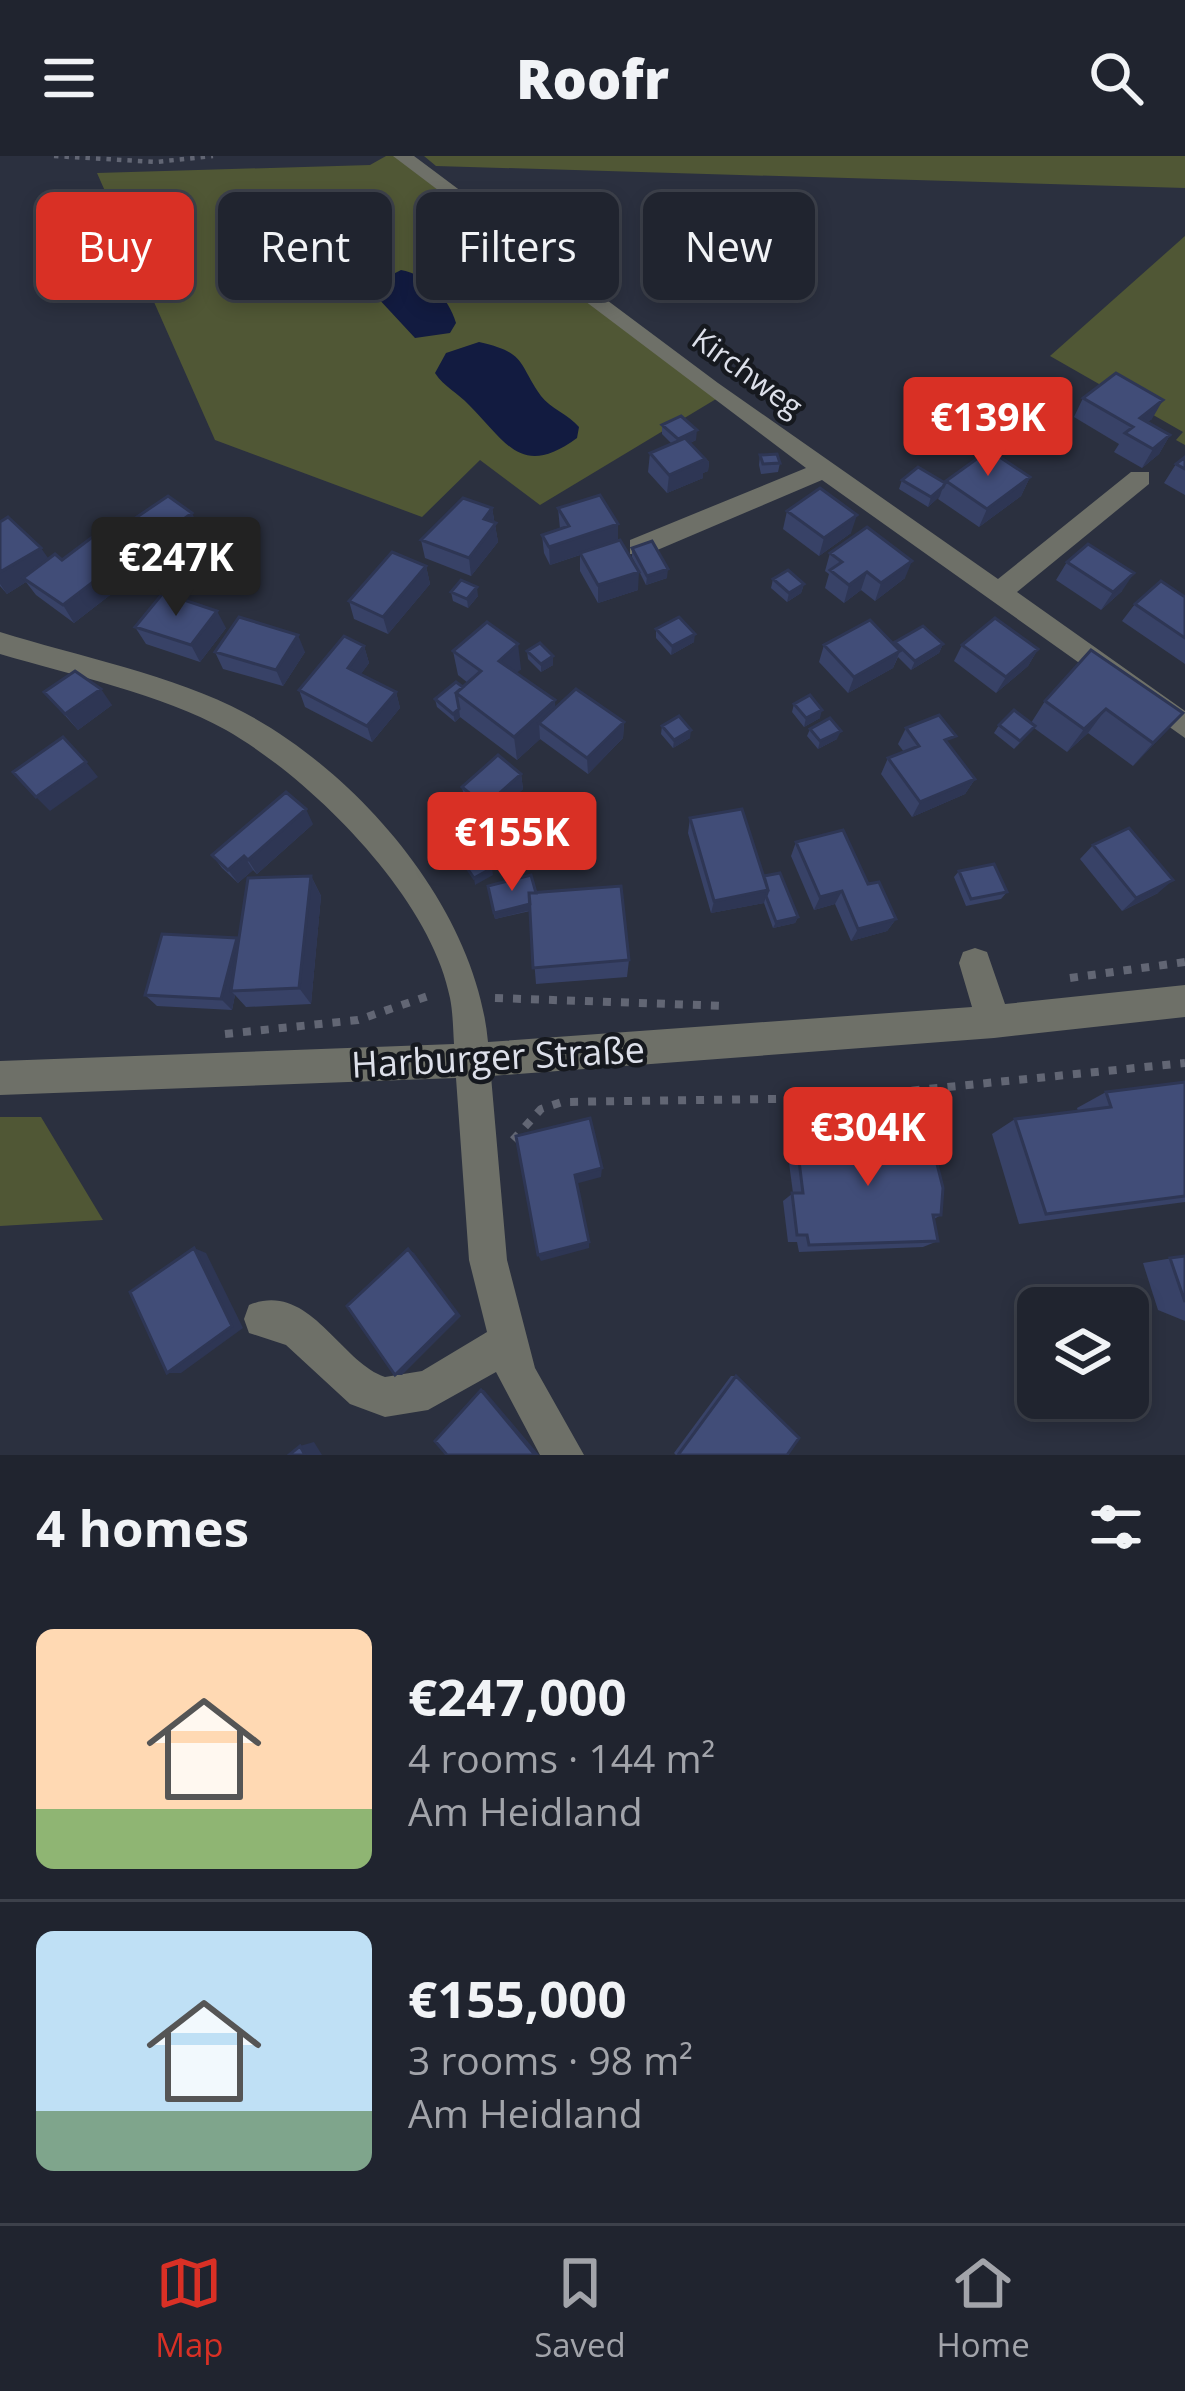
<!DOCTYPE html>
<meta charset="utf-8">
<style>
body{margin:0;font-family:"Open Sans",sans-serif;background:#282c37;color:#f1f3f6;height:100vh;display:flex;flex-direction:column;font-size:45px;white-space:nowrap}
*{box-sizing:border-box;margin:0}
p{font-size:39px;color:#a2a4aa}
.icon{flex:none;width:66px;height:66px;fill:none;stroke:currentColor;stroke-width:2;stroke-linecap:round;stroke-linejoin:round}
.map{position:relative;height:1299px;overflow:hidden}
.sheet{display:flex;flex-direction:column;background:#20242f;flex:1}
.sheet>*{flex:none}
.top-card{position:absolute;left:36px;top:36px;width:1113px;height:108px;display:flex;gap:24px}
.buttons{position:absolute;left:1017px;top:1131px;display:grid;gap:24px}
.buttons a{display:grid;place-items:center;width:132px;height:132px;border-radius:18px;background:#20242f;box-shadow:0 6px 18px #0003,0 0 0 3px #3d414b;font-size:60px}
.price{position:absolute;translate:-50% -102px;padding:0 27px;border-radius:12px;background:#d93025;color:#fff;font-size:39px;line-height:78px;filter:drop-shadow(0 3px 6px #0008)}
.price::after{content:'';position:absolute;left:50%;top:72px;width:36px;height:27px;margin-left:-18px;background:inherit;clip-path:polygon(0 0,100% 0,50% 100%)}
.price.on{background:#222;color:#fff}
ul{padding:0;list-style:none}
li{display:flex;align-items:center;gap:36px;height:300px;padding:0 36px}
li+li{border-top:3px solid #3d414b}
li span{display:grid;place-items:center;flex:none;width:336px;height:240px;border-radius:18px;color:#555}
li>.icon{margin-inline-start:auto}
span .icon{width:144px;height:144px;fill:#fffc;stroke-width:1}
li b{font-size:51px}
h2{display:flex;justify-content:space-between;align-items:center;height:144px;padding:0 36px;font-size:51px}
.chip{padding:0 42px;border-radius:18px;background:#20242f;box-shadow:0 6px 18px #0003,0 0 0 3px #3d414b;font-size:42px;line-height:108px}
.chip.on{background:#d93025;color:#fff}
header{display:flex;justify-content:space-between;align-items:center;height:156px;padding:0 36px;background:#20242f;font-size:54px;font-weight:800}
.dock{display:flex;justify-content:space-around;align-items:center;height:168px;border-top:3px solid #3d414b;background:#20242f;font-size:33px;color:#a2a4aa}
.dock a{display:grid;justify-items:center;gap:6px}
.dock .on{color:#d93025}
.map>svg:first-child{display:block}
.green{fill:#505735}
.water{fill:#121b40}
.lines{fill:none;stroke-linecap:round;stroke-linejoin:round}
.path-far1{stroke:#626674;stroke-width:4.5;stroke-dasharray:4.5 6;stroke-linecap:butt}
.path{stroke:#626674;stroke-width:8;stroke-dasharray:8 10;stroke-linecap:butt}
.minor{fill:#6e7068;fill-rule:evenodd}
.wall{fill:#384267}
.shaded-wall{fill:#2e3654}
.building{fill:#414d78;stroke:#2e3654;stroke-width:3}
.labels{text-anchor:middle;stroke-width:9;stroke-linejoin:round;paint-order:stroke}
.far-street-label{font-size:30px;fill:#dde0ea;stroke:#16191f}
.street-label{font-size:36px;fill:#dde0ea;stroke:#16191f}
</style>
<header><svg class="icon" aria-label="menu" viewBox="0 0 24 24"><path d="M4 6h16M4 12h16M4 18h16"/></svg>Roofr<svg class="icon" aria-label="search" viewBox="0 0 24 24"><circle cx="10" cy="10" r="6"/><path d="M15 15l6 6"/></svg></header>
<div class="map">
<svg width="1185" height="1299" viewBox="0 0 1185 1299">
<rect width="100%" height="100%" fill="#2b303f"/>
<path class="green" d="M386,0H402L721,240L540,349L480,304L422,361L215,284L97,17L370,9Z
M424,0H1185V32L436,10Z
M1185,80V289L1176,284L1183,276L1050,200Z
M0,961H41L103,1064L0,1070Z"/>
<path class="water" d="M401,114C426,118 449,142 456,167L450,177L415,182L376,140L374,128Z
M479,186C527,197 517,206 541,240C550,252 569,259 579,271L577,282C521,323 506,286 469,249C458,237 444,231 435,217L446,197Z"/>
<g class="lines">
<path class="path-far1" d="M54,0L156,6L213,0"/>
<path class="path" d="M1070,822L1185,806
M495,842L728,850
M225,878L358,864L434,838
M513,984L541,953L562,946L839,942L1185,907"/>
<path class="minor" d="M393,0H414L718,227L998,423L1131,316H1149V328L1017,436L1185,555V582L822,324L648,398H630V384L806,312Z
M0,476C77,500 174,519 245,557C361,619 476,754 488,886L972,851L959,807L963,796L975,792L987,796L1005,848L1185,829V861L994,882L491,920L507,1104L535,1212L584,1299H540L496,1216L428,1254L385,1261L350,1248L286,1189L249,1177L244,1163L249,1149C309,1124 339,1205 385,1221L422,1215L487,1176L469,1104L456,922L0,939V905L454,888C453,873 453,857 450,842C431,742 312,623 226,574C162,538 71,519 0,498Z"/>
</g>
<path class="wall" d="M437,62L464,65L465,75L450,81L439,72Z
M1083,242L1152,263L1147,266L1170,279L1159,298L1142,312L1114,296L1119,288L1074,261Z
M1041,254L1049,273L1041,277L1028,268L1033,258Z
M662,269L696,284L690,287L709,306L708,315L703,317V322L667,337L648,316L650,297L672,288L662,278Z
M760,299L780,307L778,316L761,318L759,309Z
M1185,301V339L1164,327L1176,308Z
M1030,321L1021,340L979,371L938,343L940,340L928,351L899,333L902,324L945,327L946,325Z
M492,352L498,386L471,420L425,402L421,384Z
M558,352L618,385L638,434L598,447L580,415V399L550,409L544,397L542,379L560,373Z
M787,355L851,377L819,400L783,373Z
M131,365L201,376L164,402L140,384Z
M0,366L48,403L62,404L137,418L74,467L36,439L26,426L7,438L0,430Z
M632,392L667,422L646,429L632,401Z
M830,397L905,422L875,445L861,434L844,447L825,432L829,418L825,415Z
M1067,406L1122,435L1101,454L1056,424Z
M426,410L430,428L388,478L354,463L349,445Z
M773,423L804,428L801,437L787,446L771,432Z
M451,436L478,440L468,452L453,445Z
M1185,441V508L1122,465L1135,448Z
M135,471L226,472L200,506L146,488Z
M656,473L694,486L671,499L656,482Z
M895,486L943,488L939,497L911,514L898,501L893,512L848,537L819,506L824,489L894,488Z
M962,489L1038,493L1028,510L996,537L954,505Z
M364,490L369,507L360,519L396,536L400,552L372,586L305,551L299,534Z
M453,495L521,513L516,517L555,552L624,566L623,582L588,618L540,583L517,604L460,561L455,566L437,551L435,543L463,531L468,527L458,519Z
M527,495L553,509L541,516L528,503Z
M215,496H305L283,530L223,513Z
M44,536L112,549L78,574Z
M1045,545L1183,557L1133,610L1088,577L1067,596L1034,572L1014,593L994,577L999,569L1031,567Z
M794,548L820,562L804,571L792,556Z
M662,570L690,582L673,592L661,578Z
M906,572L950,590L975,623L965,638L912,661L881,618L888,602L904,596L898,588Z
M810,573L837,583L818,593L807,580Z
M521,618L523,633L488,665L465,646L462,631Z
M690,662L764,720L798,761L795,767L773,772L764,747L711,757L688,677Z
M313,668L257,718L253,714L238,727L222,712L212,699Z
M796,686L868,728L896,763L887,775L851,785L835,748L814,754L791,700Z
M1093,689L1158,737L1122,755L1080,703Z
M959,715L1007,736L1001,743L966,750L954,721Z
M311,720L321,740L311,848L246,851L235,839L232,854L157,850L145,839L239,784Z
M488,730L536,737L629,804L627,821L536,828L530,755L495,763Z
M1185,926V1046L1019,1068L992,978L1015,963L1078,955L1077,952L1106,936Z
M796,981L941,1059L934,1063L938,1085L923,1091L799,1096L797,1086H788L783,1045L793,1037L787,992Z
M1185,1100V1165L1158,1154L1143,1107Z
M731,1220H736L787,1299H676L674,1297Z"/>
<path class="shaded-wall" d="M464,65L465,75L450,81L449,72Z
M1163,244L1152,263L1129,281L1140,262Z
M1053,263L1049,273L1041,277L1046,267Z
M697,274L696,284L677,293L678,283Z
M1170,279L1159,298L1142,312L1153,293Z
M705,303L709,306L708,315L703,317V322L667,337L669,319Z
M1030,321L1021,340L979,371L987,353Z
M943,331L940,340L928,351L931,341Z
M492,352L498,386L471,420L469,402L484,363Z
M192,357L201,376L164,402L155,384Z
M857,359L851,377L819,400L824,382Z
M618,368V386L550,409L549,391Z
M41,392L53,409L23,422L26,426L7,438L0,428V416Z
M127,400L137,418L74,467L63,449Z
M912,405L905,422L875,445L881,427Z
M426,410L430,428L388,478L383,461Z
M668,413L667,422L646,429L647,420Z
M639,416L638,434L598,447V429Z
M867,416L861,434L844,447L849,429Z
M1134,417L1122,435L1101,454L1113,436Z
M804,428L801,437L787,446L789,437Z
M477,431L478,440L468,452L467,443Z
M217,455L226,472L200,506L191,489Z
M695,478L694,486L671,499L672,490Z
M298,479L305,496L283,530L276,514Z
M518,488L521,513L503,529L499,505Z
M943,488L939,497L911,514L915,505Z
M364,490L369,507L353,529L348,512Z
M1038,493L1028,510L996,537L1006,521Z
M900,495L893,512L848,537L854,521Z
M553,500V509L541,516V508Z
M101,533L112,549L78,574L65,558Z
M396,536L400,552L372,586L367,570Z
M555,544L556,568L539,567L540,583L517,604L514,581Z
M459,553L460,561L455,566L453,558Z
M1106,553L1088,577L1067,596L1084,573Z
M822,554L820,562L804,571L806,562Z
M1183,557L1162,580L1133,610L1153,587Z
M624,566L623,582L588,618L587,602Z
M691,574L690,582L673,592L674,584Z
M841,575L837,583L818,593L820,585Z
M86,606L98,621L50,655L36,641Z
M521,618L523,633L488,665L485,650Z
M975,623L965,638L912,661L920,646Z
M306,653L313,668L257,718L248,704Z
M244,700L253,714L238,727L228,714Z
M492,712L493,719L475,729L474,722Z
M311,720L321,740L311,848L299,832Z
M1173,724L1158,737L1122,755L1136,742Z
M768,734L764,747L711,757L714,745Z
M842,735L835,748L814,754L820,741Z
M539,746V752L495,763L494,757Z
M798,761L795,767L773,772L776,766Z
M896,763L887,775L851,785L858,773Z
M237,782L246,794L231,835L235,839L232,854L221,843Z
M602,1012L601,1021L575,1028V1019Z
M589,1086V1092L541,1105L538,1099Z
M194,1092L206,1097L243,1172L181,1217H167Z
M408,1093L414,1097L461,1160L402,1219H395Z
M481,1234H484L539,1299H535Z
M314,1286L322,1299H305L300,1290Z"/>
<path class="building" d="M452,56L464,65L449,72L437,62Z
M1116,217L1163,244L1140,262L1170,279L1153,293L1125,277L1133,271L1083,242Z
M1041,254L1053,263L1046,267L1033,258Z
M681,260L697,274L678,283L662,269Z
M685,282L705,303L669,319L650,297Z
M989,294L1030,321L987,353L946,325Z
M777,298L780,307L763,308L760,299Z
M1185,301V313L1176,308Z
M918,311L945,327L943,331L931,341L902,324Z
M820,332L857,359L824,382L787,355Z
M600,339L618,368L549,391L542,379L569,370L558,352Z
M168,340L192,357L155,384L131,365Z
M463,342L492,352L484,363L496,367L469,402L421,384Z
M8,361L41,392L0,416V366Z
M867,371L912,405L881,427L867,416L849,429L830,414L842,406L830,397Z
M95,379L127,400L63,449L23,422L55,398L62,404Z
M620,384L639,416L598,429L580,397Z
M652,385L668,413L647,420L632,392Z
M1088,388L1134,417L1113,436L1067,406Z
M392,396L426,410L383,461L349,445Z
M788,414L804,428L789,437L773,423Z
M461,424L477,431L467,443L451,436Z
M1161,425L1185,441V482L1135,448Z
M163,437L217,455L191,489L135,471Z
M239,461L298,479L276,514L215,496Z
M679,461L695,478L672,490L656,473Z
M995,462L1038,493L1006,521L962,489Z
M870,464L900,495L854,521L824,489Z
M487,466L518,488L499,505L555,544L514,581L456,537L481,515L453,495Z
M923,470L943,488L915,505L895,486Z
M344,480L364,490L348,512L396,536L367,570L299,534Z
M540,487L553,500L541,508L527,495Z
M1091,494L1183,557L1153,587L1106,553L1084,573L1045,545Z
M75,515L101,533L65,558L44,536Z
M456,526L463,531L456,537L459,553L453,558L435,543Z
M576,533L624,566L587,602L539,567Z
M810,539L822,554L806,562L794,548Z
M1014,554L1035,570L1020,585L999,569Z
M939,559L956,580L945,584L975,623L920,646L888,602L919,590L906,572Z
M679,560L691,574L674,584L662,570Z
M830,562L841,575L820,585L810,573Z
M63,581L86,606L36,641L13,616Z
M498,599L521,618L485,650L462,631Z
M286,636L306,653L248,704L244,700L228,714L212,699Z
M742,653L768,734L714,745L690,662Z
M1129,672L1173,724L1136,742L1093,689Z
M843,674L868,728L879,726L896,763L858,773L842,735L820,741L796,686Z
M480,695L492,712L474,722L462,705Z
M994,708L1007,736L971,743L959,715Z
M780,717L798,761L776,766L766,740L768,734L764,720Z
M531,719L536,737H529L530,748L494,757L488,730Z
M311,720L299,832L231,835L248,722Z
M621,730L629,804L533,812L529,737Z
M162,778L237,782L221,843L145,839Z
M1185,926V1040L1046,1058L1015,963L1111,951L1106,936Z
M590,962L602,1012L575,1019L589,1086L538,1099L516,980Z
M929,976L943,1032L941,1059H933L938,1085L809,1089L807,1079H797L792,1037H803L796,981Z
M194,1092L232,1170L167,1217L130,1136Z
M408,1093L457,1158L395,1219L347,1150Z
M1185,1100V1146L1170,1102Z
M736,1220L799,1282L787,1299H678Z
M481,1234L535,1299H447L435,1285Z
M300,1290L305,1299H289Z"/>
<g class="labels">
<g class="far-street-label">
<text transform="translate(747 217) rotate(36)" y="10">Kirchweg</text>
</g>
<g class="street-label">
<text transform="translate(498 901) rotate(-3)" y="13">Harburger Straße</text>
</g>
</g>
</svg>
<div class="buttons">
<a><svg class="icon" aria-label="layers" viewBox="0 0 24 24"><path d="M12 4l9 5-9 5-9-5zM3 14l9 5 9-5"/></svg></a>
</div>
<b class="price" style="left:988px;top:323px">€139K</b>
<b class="price on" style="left:176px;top:463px">€247K</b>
<b class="price" style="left:512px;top:738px">€155K</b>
<b class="price" style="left:868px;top:1033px">€304K</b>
<div class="top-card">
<a class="chip on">Buy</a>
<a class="chip">Rent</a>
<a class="chip">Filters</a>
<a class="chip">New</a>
</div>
</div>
<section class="sheet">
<h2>4 homes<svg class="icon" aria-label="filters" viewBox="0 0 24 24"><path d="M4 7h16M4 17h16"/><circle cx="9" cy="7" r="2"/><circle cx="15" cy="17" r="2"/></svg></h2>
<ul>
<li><span style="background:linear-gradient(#ffd9b3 75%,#8fb573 0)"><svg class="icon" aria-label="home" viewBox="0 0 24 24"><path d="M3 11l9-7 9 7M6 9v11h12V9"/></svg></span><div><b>€247,000</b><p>4 rooms · 144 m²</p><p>Am Heidland</p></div></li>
<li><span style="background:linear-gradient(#bfe0f5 75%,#7fa58c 0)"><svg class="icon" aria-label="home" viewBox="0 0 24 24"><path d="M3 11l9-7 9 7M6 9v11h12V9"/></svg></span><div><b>€155,000</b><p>3 rooms · 98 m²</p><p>Am Heidland</p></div></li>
</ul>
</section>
<nav class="dock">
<a class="on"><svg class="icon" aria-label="map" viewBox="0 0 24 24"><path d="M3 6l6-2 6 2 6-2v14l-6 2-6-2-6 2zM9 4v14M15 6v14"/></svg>Map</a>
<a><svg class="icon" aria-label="saved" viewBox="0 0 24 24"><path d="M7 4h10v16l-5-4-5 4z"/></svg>Saved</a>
<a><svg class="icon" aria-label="home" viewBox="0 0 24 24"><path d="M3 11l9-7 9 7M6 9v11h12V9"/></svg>Home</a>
</nav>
